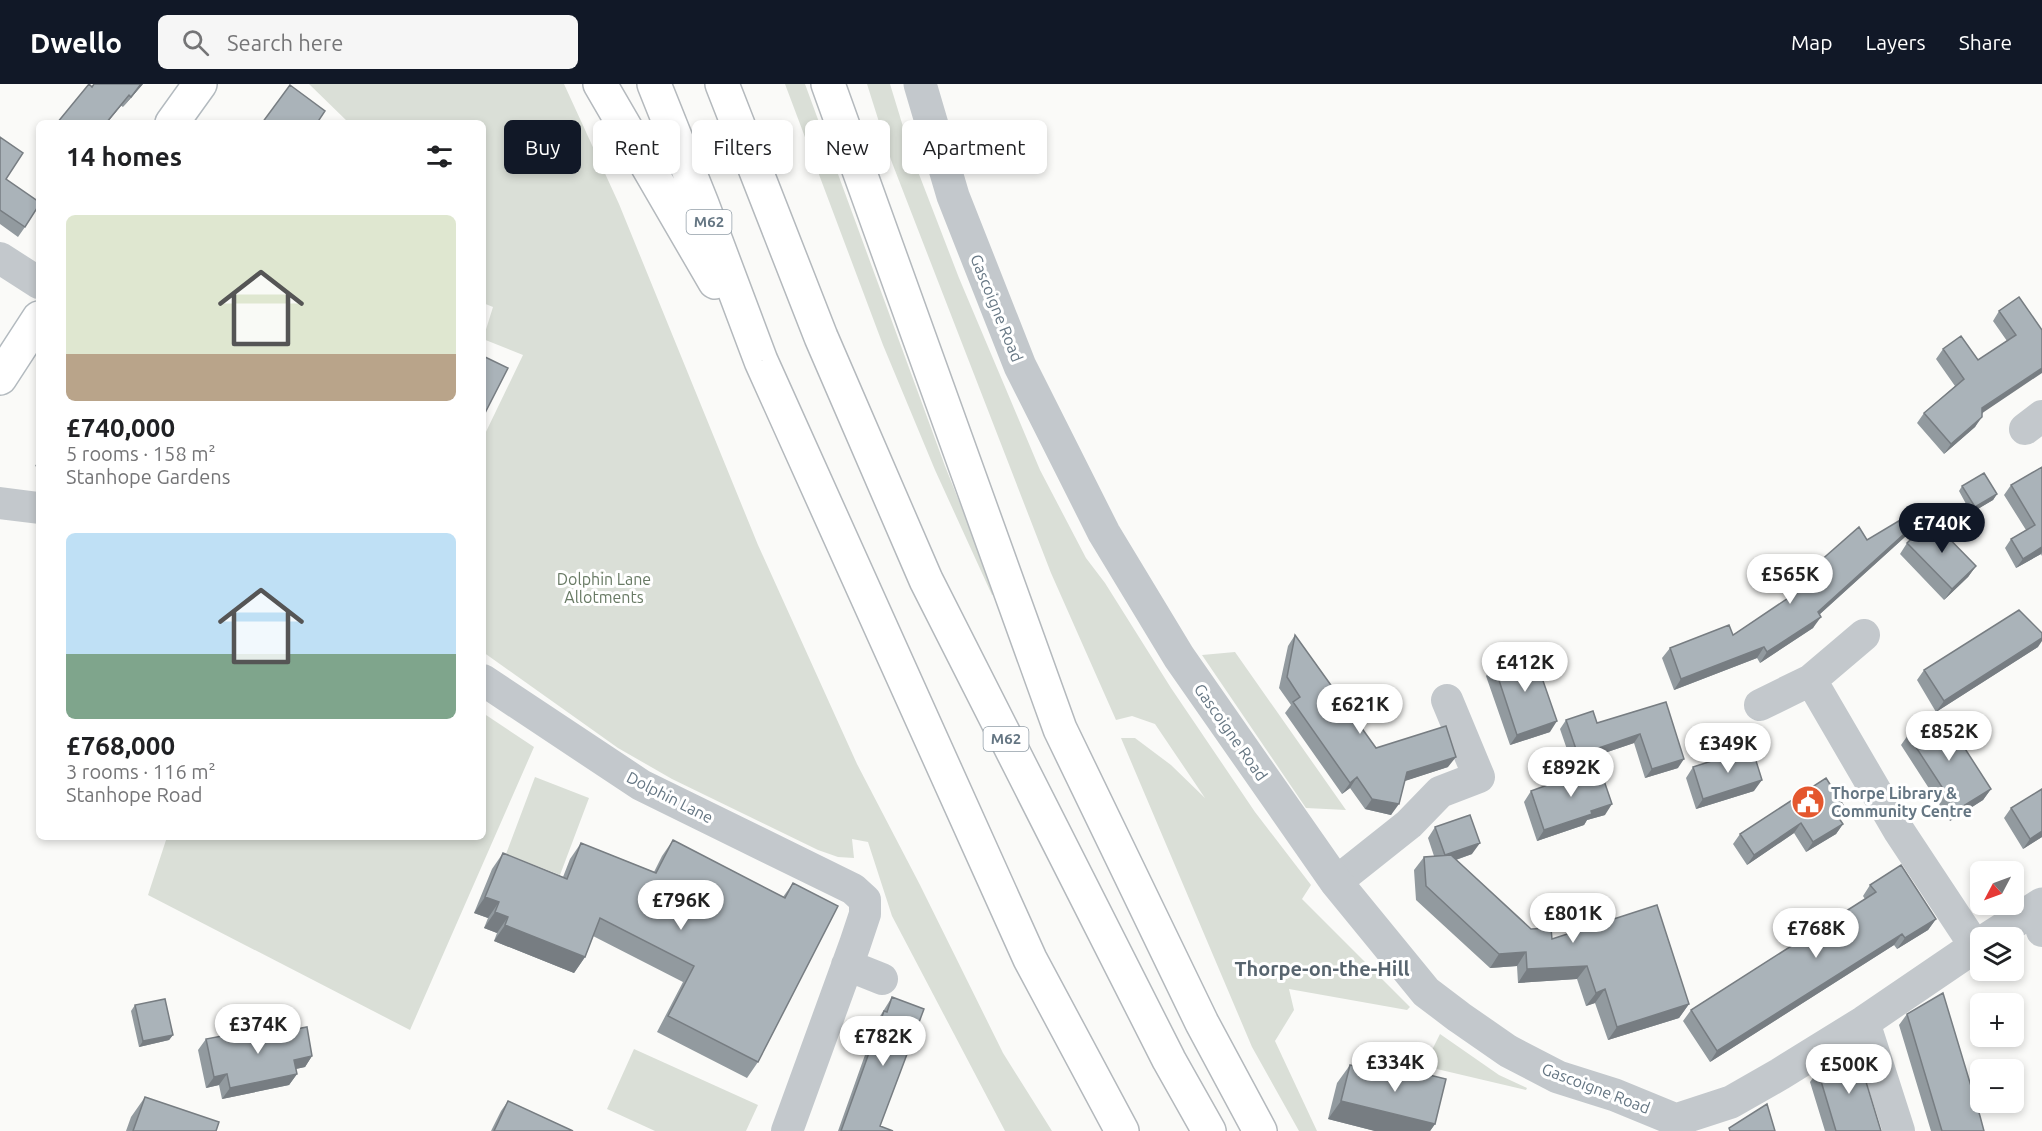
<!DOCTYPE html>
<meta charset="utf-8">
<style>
body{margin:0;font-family:Ubuntu,sans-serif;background:#f6f6f6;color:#202124;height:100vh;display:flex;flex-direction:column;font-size:22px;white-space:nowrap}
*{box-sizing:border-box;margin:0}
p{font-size:20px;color:#757577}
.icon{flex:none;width:33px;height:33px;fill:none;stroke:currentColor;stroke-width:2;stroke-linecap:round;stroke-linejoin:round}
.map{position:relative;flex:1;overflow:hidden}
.drawer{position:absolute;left:36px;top:36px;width:450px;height:720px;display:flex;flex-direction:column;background:#fff;border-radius:9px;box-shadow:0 3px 9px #0003}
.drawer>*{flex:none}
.hud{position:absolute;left:504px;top:36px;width:570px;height:54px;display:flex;gap:12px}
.needle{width:39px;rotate:229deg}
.tools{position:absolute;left:1970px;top:777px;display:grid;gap:12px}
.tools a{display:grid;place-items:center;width:54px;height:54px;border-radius:9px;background:#fff;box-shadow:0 3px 9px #0003;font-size:30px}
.price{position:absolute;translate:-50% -51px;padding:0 14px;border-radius:21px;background:#fff;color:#222;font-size:20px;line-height:39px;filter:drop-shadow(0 2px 3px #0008)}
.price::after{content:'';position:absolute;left:50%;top:36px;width:18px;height:14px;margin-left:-9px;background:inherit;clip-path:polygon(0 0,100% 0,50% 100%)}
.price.on{background:#111827;color:#fff}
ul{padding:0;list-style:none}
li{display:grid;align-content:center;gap:12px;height:318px;padding:0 30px}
li span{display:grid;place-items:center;height:186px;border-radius:9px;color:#555}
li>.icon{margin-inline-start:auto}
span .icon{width:108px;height:108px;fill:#fffc;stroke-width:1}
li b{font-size:26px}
h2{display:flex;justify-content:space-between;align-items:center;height:72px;padding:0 30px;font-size:26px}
.chip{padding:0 21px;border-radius:9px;background:#fff;box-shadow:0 3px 9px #0003;font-size:21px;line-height:54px}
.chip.on{background:#111827;color:#fff}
header{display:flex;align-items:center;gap:36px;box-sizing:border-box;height:84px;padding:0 30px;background:#111827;color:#fff}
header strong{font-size:28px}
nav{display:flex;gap:33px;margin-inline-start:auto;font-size:21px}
.search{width:420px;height:54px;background:#f6f6f6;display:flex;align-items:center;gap:15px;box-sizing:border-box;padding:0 21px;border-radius:9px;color:#757577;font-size:22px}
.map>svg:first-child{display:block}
.green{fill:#dadfd7}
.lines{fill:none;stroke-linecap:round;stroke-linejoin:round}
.secondary-casing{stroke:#b3babf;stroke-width:36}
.motorway-casing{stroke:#b4b9bd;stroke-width:36}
.minor{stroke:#c3c8cc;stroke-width:32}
.tertiary{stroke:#c3c8cc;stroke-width:33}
.secondary{stroke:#fff;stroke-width:33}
.motorway{stroke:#fff;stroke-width:33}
.wall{fill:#929a9f}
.shaded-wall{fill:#777d82}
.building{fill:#aab3b9;stroke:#777d82;stroke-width:1.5}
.labels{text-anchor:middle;stroke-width:6;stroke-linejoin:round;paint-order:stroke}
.shield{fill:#fff;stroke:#939fa8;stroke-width:1.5}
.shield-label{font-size:15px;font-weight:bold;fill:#657683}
.street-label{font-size:16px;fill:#657683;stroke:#fff}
.park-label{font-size:16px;fill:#687a64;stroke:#fff}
.poi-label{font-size:16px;font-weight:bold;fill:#657683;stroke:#fff;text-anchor:start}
.quarter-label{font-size:20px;font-weight:bold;fill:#57646e;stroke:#fff}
</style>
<header>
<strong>Dwello</strong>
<div class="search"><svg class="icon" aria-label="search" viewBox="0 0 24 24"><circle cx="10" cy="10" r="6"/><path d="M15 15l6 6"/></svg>Search here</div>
<nav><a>Map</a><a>Layers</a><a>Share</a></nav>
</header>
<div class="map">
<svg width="2042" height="1047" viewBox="0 0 2042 1047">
<rect width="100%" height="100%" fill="#fafaf8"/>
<path class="green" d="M309,0H564L619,120L758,461L857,680L920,801L1003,969L1052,1047H1005L892,832L868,758L852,755L854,774L838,773L818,766L672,695L618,664L483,568V354L523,271L483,255L493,223L483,219V39H349Z
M785,0H805L945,382L996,510L992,511L935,386L883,261Z
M867,0H890L912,72L959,194L1040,386L1086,474L1105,499L1171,604L1255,728L1311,801L1302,815L1410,923L1407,926L1289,905L1294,926L1275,957L1317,1047H1299L1252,963L1121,654H1135L1171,681L1205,714L1155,640L1132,632L1116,636L1051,489L891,76Z
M1235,568L1346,726L1306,724L1202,571Z
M483,629L534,663L410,946L148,811L167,753H483Z
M535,693L589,714L560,791L506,770Z
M1440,950L1499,991L1527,1004L1526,1006L1424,982Z
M634,965L758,1021L746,1047H655L607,1025Z"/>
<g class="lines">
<g class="secondary-casing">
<path id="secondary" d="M172,39L200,0
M0,294L39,234"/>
</g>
<g class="motorway-casing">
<path id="motorway" d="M600,0L715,198
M654,0L702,120L761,277L1030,875L1122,1047
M722,0L821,253L926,496L1169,976L1209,1047
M828,0L1060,645L1202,939L1260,1047"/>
</g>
<path class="minor" d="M0,174L39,199
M2025,345L2042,332
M0,419L39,424
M483,596L641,701L853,805L865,816V830L855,860L787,1047
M1811,596L1899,747L1975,862
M1760,621L1811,596L1864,551
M1336,798L1409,740L1440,708L1479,693L1447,616
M2035,825L2042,847
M847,881L882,895
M1864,938L1899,1047"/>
<path class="tertiary" d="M920,0L953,112L1020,282L1104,449L1179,573L1336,798L1426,908L1459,933L1508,967L1558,993L1615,1011L1676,1036L1731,1018L1780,990L1864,938L1980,859
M1989,854L2042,820"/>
<use href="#secondary" class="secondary"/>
<use href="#motorway" class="motorway"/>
</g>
<path class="wall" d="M94,0H143L123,23L92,3Z
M0,53L6,95L25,143L18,153L0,140Z
M1999,227L2042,246L1982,330L1975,343L1944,370L1917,339L1924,329L1955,302L1936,275L1943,265L1978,276L2007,257L1993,237Z
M39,375V384L35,382Z
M2042,383V472L2041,470L2016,484L2005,464L2011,455L2026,446L2004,411L2011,401Z
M1962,402L1997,410L1993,416L1971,429L1959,407Z
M1906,452L1819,531L1813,544L1760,579L1757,574L1674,606L1662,574L1670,564L1733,551L1807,502L1803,497L1810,486L1867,456Z
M1907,459L1976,482L1968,493L1944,516L1900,470Z
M1295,551L1376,664L1448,683L1404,697L1391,731L1365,725L1350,704L1342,710L1285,629L1291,621L1279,604L1288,562Z
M2038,563L1936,628L1917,596L1924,586Z
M1494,581L1550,648L1510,661L1486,592Z
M1666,618L1678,684L1645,694L1634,659L1572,680L1560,645L1566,636L1597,639Z
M1908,651L1991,705L1983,716L1950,737L1901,661Z
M1693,683L1754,707L1696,725L1686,694Z
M1826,694L1839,733L1843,740L1836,750L1806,768L1794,749L1747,781L1733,760L1740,750Z
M1531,707L1605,731L1587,736L1584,741L1537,757L1524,718Z
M2011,724L2042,753L2023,765L2004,734Z
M1435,743L1472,770L1456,776L1531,845L1689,920L1679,934L1608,956L1595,919L1586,922L1577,895L1518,899L1517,882L1490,884L1416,816L1414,786L1424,773L1434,772L1428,754Z
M673,756L783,813L793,799L758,978L747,994L657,948L683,898L593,852L585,873L574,889L494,857L497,849L484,844L488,834L474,829L492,785L503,769L563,793L570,775L581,759L654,788L662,772Z
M1870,801L1936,835L1928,846L1897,865L1894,861L1710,978L1683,937L1691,926L1865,815L1863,812Z
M892,913L880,1042L893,1047H838L877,937Z
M135,921L173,951L169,956L139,963L131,927Z
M1907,930L1984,1047H1931L1899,941Z
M271,950L312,972L305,983L296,985L297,990L289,1001L222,1015L219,1001L206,1004L198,966L206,955Z
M1350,981L1398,993L1401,989L1418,993L1421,989L1435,1040L1430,1047H1375L1328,1035L1337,999Z
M1818,987L1881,1047H1825L1810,998Z
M145,1013L216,1047H126L131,1033Z
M508,1017L573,1047H491L501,1027Z"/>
<path class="shaded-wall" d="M141,0H143L123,23L131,13Z
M129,11L121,22L107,39H106Z
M2042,284V289L1975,334L1982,324Z
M1982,333L1975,343L1944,370L1951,360Z
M1997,410L1993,416L1971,429L1975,423Z
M1914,441L1906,452L1810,539L1818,528Z
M2042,463V468L2041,470L2016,484L2023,475Z
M1976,482L1968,493L1944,516L1952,505Z
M1821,533L1813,544L1760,579L1767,568Z
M2042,554V557L2038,563L1936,628L1944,617Z
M1764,563L1757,574L1674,606L1681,595Z
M1557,637L1550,648L1510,661L1517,651Z
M1640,650L1634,659L1572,680L1578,671Z
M1456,673L1448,683L1399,699L1407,688Z
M1684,675L1678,684L1645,694L1652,685Z
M1357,693L1350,704L1342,710L1350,699Z
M1762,696L1754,707L1696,725L1703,715Z
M1991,705L1983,716L1950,737L1957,726Z
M1372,715L1399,720L1391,731L1365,725Z
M1612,720L1605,731L1587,736L1584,741L1537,757L1544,746L1591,727Z
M1845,724L1838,734L1836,730Z
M1801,739L1794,749L1747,781L1754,771Z
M1843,740L1836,750L1806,768L1813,758Z
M2042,747V753L2023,765L2030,755Z
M1480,759L1472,770L1438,782L1445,771Z
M485,813L499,818L488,834L474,829Z
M495,828L508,833L497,849L484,844Z
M1936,835L1928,846L1897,865L1905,854Z
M505,841L585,873L574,889L494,857Z
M1902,850L1894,861L1710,978L1717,967Z
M1526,868L1517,882L1490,884L1499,870Z
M1587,882L1577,895L1518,899L1527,885Z
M1605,905L1595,919L1586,922L1596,909Z
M1689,920L1679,934L1608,956L1617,943Z
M173,951L169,956L139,963L143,957Z
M312,972L305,983L286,987L294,976Z
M227,990L219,1001L206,1004L214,993Z
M297,990L289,1001L222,1015L230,1004Z
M1341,1017L1435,1040L1430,1047H1375L1328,1035Z"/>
<path class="building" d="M89,0L92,3L94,0H141L131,13L129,11L106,39H57Z
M290,1L325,27L317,39H262Z
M0,53L23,69L6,95L39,118V121L25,143L0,126Z
M2019,213L2042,246V284L1982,324V333L1951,360L1924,329L1964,295L1943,265L1961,252L1978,276L2016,251L1999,227Z
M483,272L508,284L483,333Z
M2042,383V463L2023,475L2011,455L2035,441L2011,401Z
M1984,389L1997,410L1975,423L1962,402Z
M1907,432L1914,441L1818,528L1821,533L1767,568L1764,563L1681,595L1670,564L1729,541L1733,551L1818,494L1810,486L1859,443L1867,456Z
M1931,436L1976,482L1952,505L1907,459Z
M2019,526L2042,549V554L1944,617L1924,586Z
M1295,551L1376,664L1446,642L1456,673L1407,688L1399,720L1372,715L1357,693L1350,699L1293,618L1300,613L1287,593Z
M1533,568L1557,637L1517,651L1494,581Z
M1666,618L1684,675L1652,685L1640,650L1578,671L1566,636L1593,627L1597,639Z
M1942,629L1991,705L1957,726L1908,651Z
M1752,664L1762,696L1703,715L1693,683Z
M1599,682L1612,720L1591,727L1592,730L1544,746L1531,707Z
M1826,694L1845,724L1836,730L1843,740L1813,758L1801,739L1754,771L1740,750Z
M2042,705V747L2030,755L2011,724Z
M1470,731L1480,759L1445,771L1435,743Z
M673,756L785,814L793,799L838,822L758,978L668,932L694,882L600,834L585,873L505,841L508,833L495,828L499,818L485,813L503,769L567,795L581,759L656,789Z
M1451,771L1531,845L1551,844L1552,855L1657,821L1689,920L1617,943L1605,905L1596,909L1587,882L1527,885L1526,868L1499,870L1426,802L1424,773Z
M1901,781L1936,835L1905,854L1902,850L1717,967L1691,926L1876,808L1870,801Z
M1943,909L1980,1032L1984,1047H1942L1907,930Z
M892,913L924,925L880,1042L893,1047H841L884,927L887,928Z
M165,915L173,951L143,957L135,921Z
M269,943L271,950L307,943L312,972L294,976L297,990L230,1004L227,990L214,993L206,955Z
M1856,965L1881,1047H1836L1818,987Z
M1350,981L1400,993L1401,989L1420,993L1421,989L1446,995L1435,1040L1341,1017Z
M145,1013L219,1038L216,1047H133Z
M508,1017L573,1047H494Z
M1767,1020L1775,1047H1730L1729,1044Z"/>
<defs>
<g id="civic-disc" transform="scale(1.725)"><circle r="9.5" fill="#e4572e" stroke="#fff"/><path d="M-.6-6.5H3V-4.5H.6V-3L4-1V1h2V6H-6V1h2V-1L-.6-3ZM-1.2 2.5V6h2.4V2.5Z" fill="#fff"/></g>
</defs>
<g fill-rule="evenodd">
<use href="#civic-disc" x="1808" y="718"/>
</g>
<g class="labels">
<g class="shield">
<rect x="686.5" y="126" width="45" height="24" rx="4.5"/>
<rect x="983.5" y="643" width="45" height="24" rx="4.5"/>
</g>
<g class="shield-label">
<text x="709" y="143">M62</text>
<text x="1006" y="660">M62</text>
</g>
<g class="street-label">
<text transform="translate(997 224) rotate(68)" y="6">Gascoigne Road</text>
<text transform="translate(1231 648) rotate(55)" y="6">Gascoigne Road</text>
<text transform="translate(670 713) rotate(27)" y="6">Dolphin Lane</text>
<text transform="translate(1596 1004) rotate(21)" y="6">Gascoigne Road</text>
</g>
<g class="park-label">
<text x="604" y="501">Dolphin Lane<tspan x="604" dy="18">Allotments</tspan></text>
</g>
<g class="poi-label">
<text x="1831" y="715">Thorpe Library &amp;<tspan x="1831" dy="18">Community Centre</tspan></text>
</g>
<g class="quarter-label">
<text x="1322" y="892">Thorpe-on-the-Hill</text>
</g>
</g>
</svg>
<div class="tools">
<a><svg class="needle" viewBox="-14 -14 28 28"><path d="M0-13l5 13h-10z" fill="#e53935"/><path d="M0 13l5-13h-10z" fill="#757577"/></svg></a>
<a><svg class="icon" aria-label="layers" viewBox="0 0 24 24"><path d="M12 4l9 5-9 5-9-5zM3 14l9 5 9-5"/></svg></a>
<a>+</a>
<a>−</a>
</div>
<b class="price on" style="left:1942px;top:470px">£740K</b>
<b class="price" style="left:1790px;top:521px">£565K</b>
<b class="price" style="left:1525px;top:609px">£412K</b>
<b class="price" style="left:1360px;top:651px">£621K</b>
<b class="price" style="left:1949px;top:678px">£852K</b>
<b class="price" style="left:1728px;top:690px">£349K</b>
<b class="price" style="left:1571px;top:714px">£892K</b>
<b class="price" style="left:681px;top:847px">£796K</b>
<b class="price" style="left:1573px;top:860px">£801K</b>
<b class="price" style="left:1816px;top:875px">£768K</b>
<b class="price" style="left:258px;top:971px">£374K</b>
<b class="price" style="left:883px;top:983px">£782K</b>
<b class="price" style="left:1395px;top:1009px">£334K</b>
<b class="price" style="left:1849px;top:1011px">£500K</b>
<div class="hud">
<a class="chip on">Buy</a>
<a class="chip">Rent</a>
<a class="chip">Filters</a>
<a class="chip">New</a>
<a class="chip">Apartment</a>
</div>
<section class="drawer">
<h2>14 homes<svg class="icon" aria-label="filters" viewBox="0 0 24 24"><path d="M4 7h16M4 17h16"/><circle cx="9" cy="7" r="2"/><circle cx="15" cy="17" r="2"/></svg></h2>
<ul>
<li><span style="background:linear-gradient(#dfe7d0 75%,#b9a48a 0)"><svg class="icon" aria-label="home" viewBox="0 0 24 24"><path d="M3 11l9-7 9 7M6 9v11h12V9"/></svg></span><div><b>£740,000</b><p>5 rooms · 158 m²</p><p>Stanhope Gardens</p></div></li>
<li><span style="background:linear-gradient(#bfe0f5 65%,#7fa58c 0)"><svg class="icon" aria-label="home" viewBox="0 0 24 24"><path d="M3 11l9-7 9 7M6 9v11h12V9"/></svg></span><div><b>£768,000</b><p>3 rooms · 116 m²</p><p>Stanhope Road</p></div></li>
</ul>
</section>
</div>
